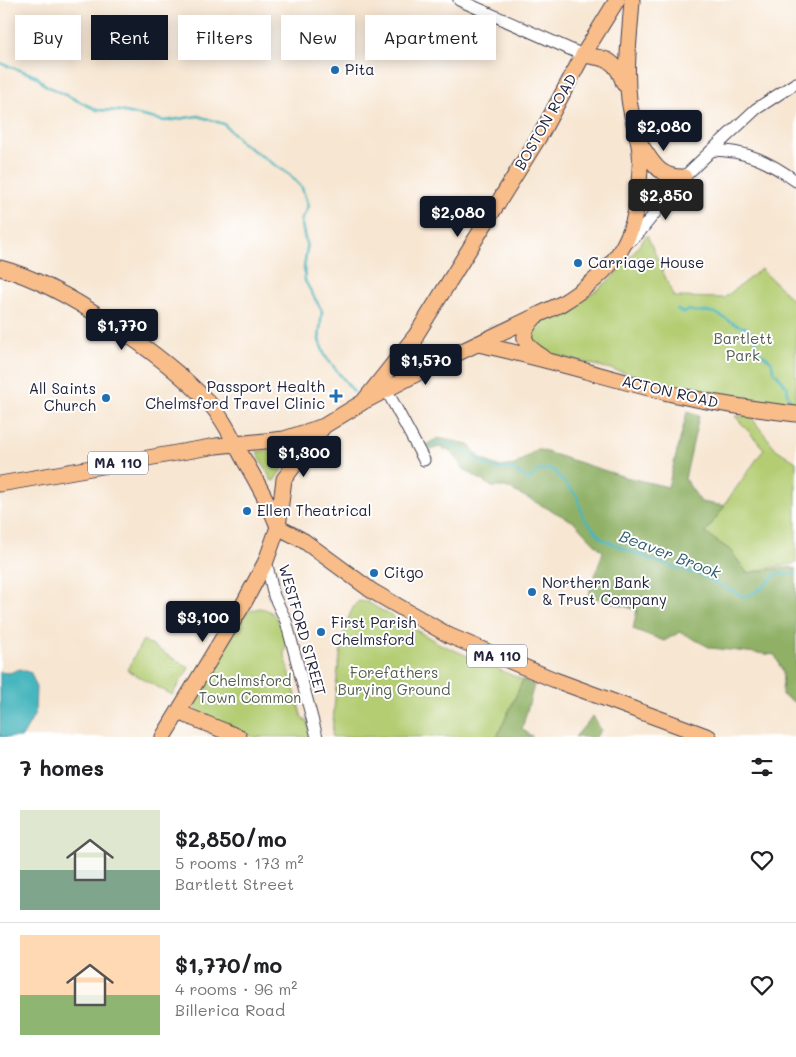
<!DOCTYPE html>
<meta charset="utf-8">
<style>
body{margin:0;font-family:Mali,sans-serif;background:#f6f6f6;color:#202124;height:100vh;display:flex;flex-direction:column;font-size:19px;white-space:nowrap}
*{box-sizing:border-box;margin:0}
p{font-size:16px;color:#757577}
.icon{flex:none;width:28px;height:28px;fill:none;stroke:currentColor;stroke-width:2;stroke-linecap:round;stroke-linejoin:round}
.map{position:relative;height:737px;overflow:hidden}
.panel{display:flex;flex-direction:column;background:#fff;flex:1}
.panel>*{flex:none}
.banner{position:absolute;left:15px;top:15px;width:500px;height:45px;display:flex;gap:10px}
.price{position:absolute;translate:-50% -42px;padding:0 11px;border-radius:5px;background:#111827;color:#fff;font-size:16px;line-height:32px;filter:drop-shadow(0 1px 2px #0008)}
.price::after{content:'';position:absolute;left:50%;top:30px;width:15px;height:11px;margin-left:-8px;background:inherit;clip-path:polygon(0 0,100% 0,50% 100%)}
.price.active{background:#222;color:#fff}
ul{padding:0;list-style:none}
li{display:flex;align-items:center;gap:15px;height:125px;padding:0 20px}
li+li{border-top:1px solid #e0e0e0}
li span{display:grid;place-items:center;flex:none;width:140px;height:100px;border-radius:0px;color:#555}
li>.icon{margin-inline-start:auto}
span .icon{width:60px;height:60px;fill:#fffc;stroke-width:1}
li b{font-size:21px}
h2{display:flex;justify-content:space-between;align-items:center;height:60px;padding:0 20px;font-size:21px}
.chip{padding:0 18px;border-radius:0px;background:#fff;box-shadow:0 2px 12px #0003;font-size:18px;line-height:45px}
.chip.active{background:#111827;color:#fff}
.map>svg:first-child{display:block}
.green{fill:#b4cd73;stroke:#6b7857}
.forest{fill:#8fb065;stroke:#586950}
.water{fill:#46b6be;stroke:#346c7c}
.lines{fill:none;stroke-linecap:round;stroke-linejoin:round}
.stream{stroke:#46b6be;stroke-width:2.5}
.minor-casing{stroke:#423f52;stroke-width:13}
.major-casing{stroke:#423f52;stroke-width:17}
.minor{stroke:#fff;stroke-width:11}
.major{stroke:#f8bd89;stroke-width:15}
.poi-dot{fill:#1f6fb2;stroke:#fff;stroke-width:2}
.labels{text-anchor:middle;stroke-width:4;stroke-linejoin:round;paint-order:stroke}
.shield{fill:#fff;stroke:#646476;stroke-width:1}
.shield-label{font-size:14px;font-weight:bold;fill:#22223b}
.poi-label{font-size:15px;fill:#22223b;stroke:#fff;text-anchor:start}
.street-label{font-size:15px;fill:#22223b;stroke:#fff}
.park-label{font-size:15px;fill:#555e4f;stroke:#fff}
.water-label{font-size:16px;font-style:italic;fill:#305d6f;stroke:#fff}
</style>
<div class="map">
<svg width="796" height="737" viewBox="0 0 796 737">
<rect width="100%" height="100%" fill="#fff"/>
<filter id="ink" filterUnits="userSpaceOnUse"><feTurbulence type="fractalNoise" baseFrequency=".02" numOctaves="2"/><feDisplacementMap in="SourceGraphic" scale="10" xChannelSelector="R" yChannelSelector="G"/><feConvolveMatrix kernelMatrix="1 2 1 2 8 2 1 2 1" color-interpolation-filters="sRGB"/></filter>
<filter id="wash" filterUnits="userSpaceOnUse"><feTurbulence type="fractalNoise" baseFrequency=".0096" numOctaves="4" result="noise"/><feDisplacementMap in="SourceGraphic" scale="20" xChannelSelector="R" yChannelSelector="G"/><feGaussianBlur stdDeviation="1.12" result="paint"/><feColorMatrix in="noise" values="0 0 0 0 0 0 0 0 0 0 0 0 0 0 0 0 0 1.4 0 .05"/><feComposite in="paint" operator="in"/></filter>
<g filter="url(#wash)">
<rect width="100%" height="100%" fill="#f7e6d2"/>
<path class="green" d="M647,235L674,297L724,298L761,269L796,303V408L712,395L552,354L534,346L530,331C549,312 576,306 597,290C617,276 632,254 647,235Z
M735,416L751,417L776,449L796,462V563L747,573L730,550L704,533L764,449Z
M299,445L274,481L271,480L257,452Z
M359,601L367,602L440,644L523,680L497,737H332C334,711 339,614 359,601Z
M259,608C279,610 281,628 287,645L284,652L302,718L307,721L311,737H253L204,718L196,709V699L243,617L247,612Z
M143,640L189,668L172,695L127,670Z"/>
<path class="forest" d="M687,412L699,416L685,479L701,502L725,506L705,533L730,550L747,573L790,567L796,569V703L782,695L783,673L775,655L711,648L680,632L664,641L633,629L637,610L588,596L603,552L574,522L506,487H492L464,469L451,452L439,447L431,450L426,445L438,438L468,444L481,459L500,467L515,465L537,449L625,477L668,487Z
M523,680L534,685L522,729L533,737H497Z
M593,716L601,730L596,737H575Z"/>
<path class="water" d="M20,669L31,673L36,686L35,714L22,737H0V672L9,673Z"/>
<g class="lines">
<path class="stream" d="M0,63L36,76L45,85L97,110L120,111L165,121L198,116L224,124L242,143L290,175L302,188L308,206L301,221L307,248L304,267L305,281L322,311L319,340L325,356L354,392
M677,309L683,313L690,310C698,314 706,310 715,313C726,317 733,326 746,327L756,339L757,350L771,361L774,371L788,388L787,393L791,401
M430,445C458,437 470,461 493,468C499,470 507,467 513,470C518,472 524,477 529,481L537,471L552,469L577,496L583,517L602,539L651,560L700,575L744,597L761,589L776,574H796"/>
</g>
</g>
<g filter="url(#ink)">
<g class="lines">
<g class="minor-casing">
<path id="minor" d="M459,0L583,55
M712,150C747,151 768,161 796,181
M626,244L638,234L684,177L712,150L756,109L796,83
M387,391L424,460
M266,561L274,596L286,621L317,737"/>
</g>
<g class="major-casing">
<path id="major" d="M583,55C608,58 616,60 624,84
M639,142C652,161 658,178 684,177
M0,268C63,284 165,356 210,404C224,419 232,438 242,456C255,479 269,502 278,527L304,541L372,591L450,636L555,680L709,737
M535,317C518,335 523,345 543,357
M416,335L414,345L418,359L433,365
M477,344C541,357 604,377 668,393C710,403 753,409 796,414
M367,400L433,365L561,304C611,273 637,243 639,182C640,172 641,162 640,152C638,134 631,117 629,99C625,66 630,33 632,0
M0,484L216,446L284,439L324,426L363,402L416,335L542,132L583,55L617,0
M178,712L239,737
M163,737L244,603L266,561L278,527L284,479L324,426"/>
</g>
<use href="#minor" class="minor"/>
<use href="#major" class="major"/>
</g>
</g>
<g class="poi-dot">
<circle cx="335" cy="70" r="5"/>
<circle cx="578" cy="263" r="5"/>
<path d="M333.5 388.5h5v5h5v5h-5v5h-5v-5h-5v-5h5z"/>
<circle cx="106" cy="398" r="5"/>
<circle cx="247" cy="511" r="5"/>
<circle cx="374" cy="573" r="5"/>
<circle cx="532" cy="592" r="5"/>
<circle cx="321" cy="632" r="5"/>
</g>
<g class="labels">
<g class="shield">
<rect x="88" y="451.5" width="60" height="23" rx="4"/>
<rect x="467" y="644.5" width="60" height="23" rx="4"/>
</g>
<g class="shield-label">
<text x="118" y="468">MA 110</text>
<text x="497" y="661">MA 110</text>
</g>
<g class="poi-label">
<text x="345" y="75">Pita</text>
<text x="588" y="268">Carriage House</text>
<text x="325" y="392" text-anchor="end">Passport Health<tspan x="325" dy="17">Chelmsford Travel Clinic</tspan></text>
<text x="96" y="394" text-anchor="end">All Saints<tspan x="96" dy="17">Church</tspan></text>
<text x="257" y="516">Ellen Theatrical</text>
<text x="384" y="578">Citgo</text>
<text x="542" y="588">Northern Bank<tspan x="542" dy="17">&amp; Trust Company</tspan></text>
<text x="331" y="628">First Parish<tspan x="331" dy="17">Chelmsford</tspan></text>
</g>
<g class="street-label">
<text transform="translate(546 122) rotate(-60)" y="5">BOSTON ROAD</text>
<text transform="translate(670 392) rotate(13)" y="5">ACTON ROAD</text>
<text transform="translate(302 630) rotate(74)" y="5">WESTFORD STREET</text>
</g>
<g class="park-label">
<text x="743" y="344">Bartlett<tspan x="743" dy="17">Park</tspan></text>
<text x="394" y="678">Forefathers<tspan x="394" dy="17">Burying Ground</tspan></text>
<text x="250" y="686">Chelmsford<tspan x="250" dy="17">Town Common</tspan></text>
</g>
<g class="water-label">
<text transform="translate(670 554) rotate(21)" y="6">Beaver Brook</text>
</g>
</g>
</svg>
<b class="price" style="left:664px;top:152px">$2,080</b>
<b class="price active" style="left:666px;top:221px">$2,850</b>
<b class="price" style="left:458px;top:238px">$2,080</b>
<b class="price" style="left:122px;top:351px">$1,770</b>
<b class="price" style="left:426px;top:386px">$1,570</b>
<b class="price" style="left:304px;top:478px">$1,300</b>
<b class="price" style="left:203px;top:643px">$3,100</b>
<div class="banner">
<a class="chip">Buy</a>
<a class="chip active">Rent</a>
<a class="chip">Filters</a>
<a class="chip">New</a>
<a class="chip">Apartment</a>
</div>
</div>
<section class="panel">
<h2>7 homes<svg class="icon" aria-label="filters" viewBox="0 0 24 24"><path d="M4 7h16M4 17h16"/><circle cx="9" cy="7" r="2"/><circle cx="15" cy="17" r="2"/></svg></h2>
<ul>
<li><span style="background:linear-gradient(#dfe7d0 60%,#7fa58c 0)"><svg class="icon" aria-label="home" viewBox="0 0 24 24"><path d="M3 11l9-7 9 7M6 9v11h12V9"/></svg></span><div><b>$2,850/mo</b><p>5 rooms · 173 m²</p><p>Bartlett Street</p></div><svg class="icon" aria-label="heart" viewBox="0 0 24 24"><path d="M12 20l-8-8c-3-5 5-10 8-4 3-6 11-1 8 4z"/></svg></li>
<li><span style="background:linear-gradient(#ffd9b3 60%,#8fb573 0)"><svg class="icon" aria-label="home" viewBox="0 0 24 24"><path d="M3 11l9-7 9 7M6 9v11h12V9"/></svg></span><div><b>$1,770/mo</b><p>4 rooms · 96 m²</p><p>Billerica Road</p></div><svg class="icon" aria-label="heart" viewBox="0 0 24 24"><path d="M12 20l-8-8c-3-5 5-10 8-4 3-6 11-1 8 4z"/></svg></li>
</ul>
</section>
